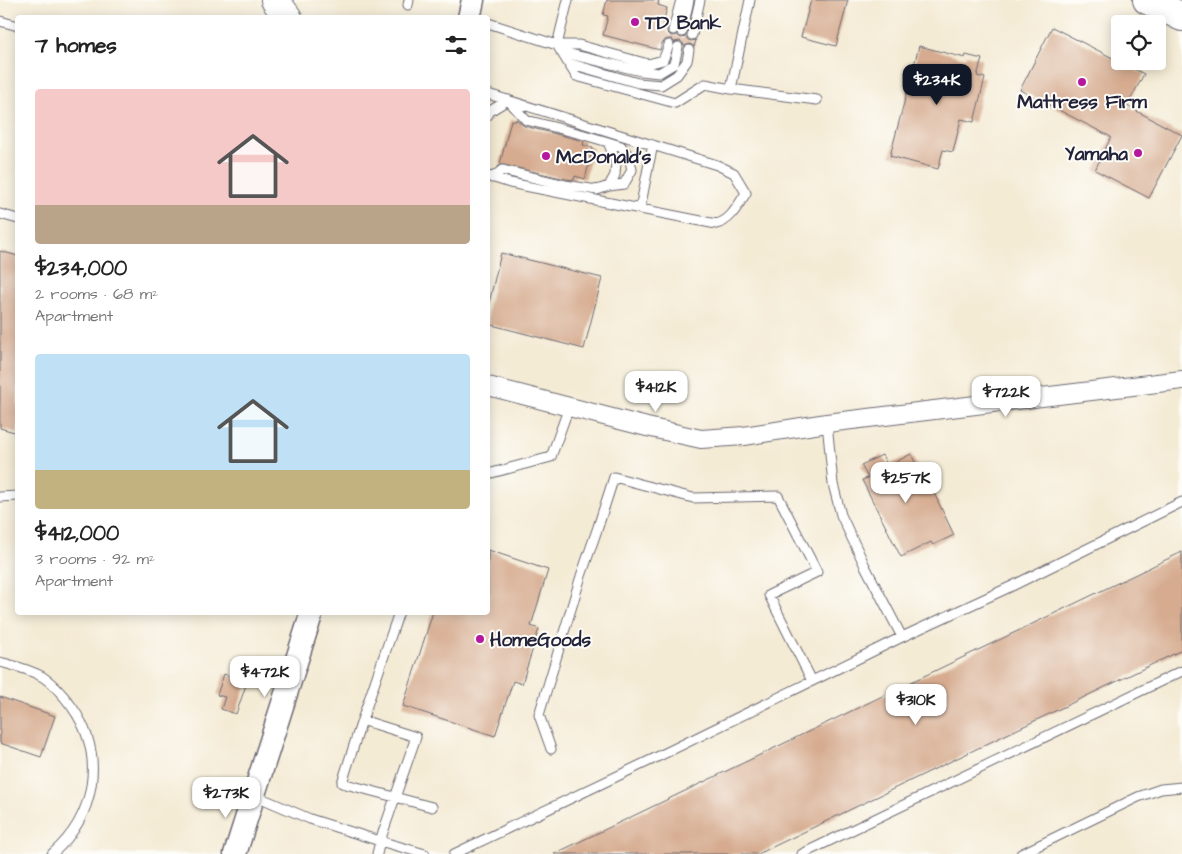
<!DOCTYPE html>
<meta charset="utf-8">
<style>
body{margin:0;font-family:"Architects Daughter",sans-serif;background:#f6f6f6;color:#222;height:100vh;display:flex;flex-direction:column;font-size:19px;white-space:nowrap}
*{box-sizing:border-box;margin:0}
p{font-size:16px;color:#767676}
.icon{flex:none;width:28px;height:28px;fill:none;stroke:currentColor;stroke-width:2;stroke-linecap:round;stroke-linejoin:round}
.map{position:relative;flex:1;overflow:hidden}
.side{position:absolute;left:15px;top:15px;width:475px;height:600px;display:flex;flex-direction:column;background:#fff;border-radius:5px;box-shadow:0 2px 12px #0003}
.side>*{flex:none}
.buttons{position:absolute;left:1111px;top:15px;display:grid;gap:10px}
.buttons a{display:grid;place-items:center;width:55px;height:55px;border-radius:5px;background:#fff;box-shadow:0 2px 12px #0003;font-size:25px}
.price{position:absolute;translate:-50% -42px;padding:0 11px;border-radius:10px;background:#fff;color:#222;font-size:16px;line-height:32px;filter:drop-shadow(0 1px 2px #0008)}
.price::after{content:'';position:absolute;left:50%;top:30px;width:15px;height:11px;margin-left:-8px;background:inherit;clip-path:polygon(0 0,100% 0,50% 100%)}
.price.current{background:#111827;color:#fff}
ul{padding:0;list-style:none}
li{display:grid;align-content:center;gap:10px;height:265px;padding:0 20px}
li span{display:grid;place-items:center;height:155px;border-radius:5px;color:#555}
li>.icon{margin-inline-start:auto}
span .icon{width:90px;height:90px;fill:#fffc;stroke-width:1}
li b{font-size:21px}
h2{display:flex;justify-content:space-between;align-items:center;height:60px;padding:0 20px;font-size:21px}
.map>svg:first-child{display:block}
.building{fill:#d6ab8f}
.lines{fill:none;stroke-linecap:round;stroke-linejoin:round}
.service-casing{stroke:#6c6871;stroke-width:11}
.minor-casing{stroke:#6c6871;stroke-width:20}
.tertiary-casing{stroke:#6c6871;stroke-width:25}
.trunk-casing{stroke:#6c6871;stroke-width:30}
.service{stroke:#fff;stroke-width:9}
.minor{stroke:#fff;stroke-width:18}
.tertiary{stroke:#fff;stroke-width:22}
.trunk{stroke:#fff;stroke-width:28}
.poi-dot{fill:#b5179e;stroke:#fdfcf7;stroke-width:2}
.labels{text-anchor:middle;stroke-width:4;stroke-linejoin:round;paint-order:stroke}
.poi-label{font-size:19px;font-weight:bold;fill:#22223b;stroke:#fdfcf7;text-anchor:start}
</style>
<div class="map">
<svg width="1182" height="854" viewBox="0 0 1182 854">
<rect width="100%" height="100%" fill="#fdfcf7"/>
<filter id="ink" filterUnits="userSpaceOnUse"><feTurbulence type="fractalNoise" baseFrequency=".02" numOctaves="2"/><feDisplacementMap in="SourceGraphic" scale="10" xChannelSelector="R" yChannelSelector="G"/><feConvolveMatrix kernelMatrix="1 2 1 2 8 2 1 2 1" color-interpolation-filters="sRGB"/></filter>
<filter id="wash" filterUnits="userSpaceOnUse"><feTurbulence type="fractalNoise" baseFrequency=".0096" numOctaves="4" result="noise"/><feDisplacementMap in="SourceGraphic" scale="20" xChannelSelector="R" yChannelSelector="G"/><feGaussianBlur stdDeviation="1.12" result="paint"/><feColorMatrix in="noise" values="0 0 0 0 0 0 0 0 0 0 0 0 0 0 0 0 0 1.4 0 .05"/><feComposite in="paint" operator="in"/></filter>
<g filter="url(#wash)">
<rect width="100%" height="100%" fill="#f4ebd5"/>
<g id="blocks">
<path class="building" d="M607,0H659L658,5L667,8L662,27L667,28V32L671,36L677,35L681,38L686,37L688,40L691,41L696,40L694,47L690,44L684,46L683,43L680,41L674,42L672,39H669L665,40L663,43H662L660,50L603,35L608,16L603,15Z
M811,0H848L836,46L801,37Z
M1052,27L1144,74L1127,106L1182,135L1149,198L1095,170L1111,137L1020,90Z
M919,46L965,58L966,55L982,59L977,76L985,78L974,122L961,119L953,152L943,150L938,169L890,156Z
M516,119L524,126L584,141L583,145L593,148L585,179L575,176L574,180L566,179L500,164L511,120L516,121Z
M0,251L18,256V433L0,428Z
M501,253L602,278L584,349L488,324V307Z
M911,454L918,468L921,466L954,535L933,545L931,542L901,557L862,480L868,478L861,465L882,455L888,466Z
M488,550L548,570L531,626L539,629L527,667L522,684L513,681L495,736L403,706L433,612H488Z
M1182,552V650L758,854H554Z
M224,674L247,682L236,714L221,709L225,697L217,695Z
M0,697L55,716L41,757L0,743Z"/>
</g>
</g>
<g filter="url(#ink)">
<use href="#blocks" fill-opacity="0" stroke="#6c6871" stroke-width="1"/>
<g class="lines">
<g class="service-casing">
<path id="service" d="M750,0L731,89L817,100
M408,5L409,0
M0,21L18,26
M488,23L557,45L568,0
M673,30L681,0
M682,32L689,0
M692,35L700,0
M669,45L663,60L648,64L579,45H557L576,76L675,103L705,84L731,89
M561,52L641,71L659,73L674,64L678,47
M568,63L638,83L661,85L677,75L687,61L689,50
M488,94L717,165L734,173L746,193C738,205 731,221 716,224L510,183L488,176
M488,115L490,111L508,100L526,120L581,134L608,142L616,162L615,175L609,186L597,190L565,185L502,170L492,178
M608,142L621,146L629,156L632,170L624,184L609,186
M640,209L649,163L653,145
M0,214L18,219
M827,423L833,484L841,515L865,566L902,637
M488,474L551,457L569,407
M0,497L18,496
M0,662C15,666 29,669 43,677C55,685 64,696 72,707C106,755 96,816 52,854
M362,720L399,612
M551,749L539,715L581,576L598,527L614,477L693,498L778,496L817,572L769,595L812,681
M254,795L310,819L380,841L377,854
M425,854L380,841L416,737L362,720L342,783L432,807
M454,854L649,761L902,637L1012,586L1182,502
M802,854L1182,671
M1021,854L1138,797L1161,789L1182,787"/>
</g>
<g class="minor-casing">
<path id="minor" d="M488,386L647,427L701,439L744,436L827,423L1182,380"/>
</g>
<g class="tertiary-casing">
<path id="tertiary" d="M469,18L473,0
M235,854L312,612"/>
</g>
<g class="trunk-casing">
<path id="trunk" d="M275,0L288,18
M1147,0L1182,17"/>
</g>
<use href="#service" class="service"/>
<use href="#minor" class="minor"/>
<use href="#tertiary" class="tertiary"/>
<use href="#trunk" class="trunk"/>
</g>
</g>
<g class="poi-dot">
<circle cx="635" cy="22" r="5"/>
<circle cx="1082" cy="82" r="5"/>
<circle cx="1138" cy="153" r="5"/>
<circle cx="546" cy="156" r="5"/>
<circle cx="480" cy="639" r="5"/>
</g>
<g class="labels">
<g class="poi-label">
<text x="645" y="29">TD Bank</text>
<text x="1082" y="108" text-anchor="middle">Mattress Firm</text>
<text x="1128" y="160" text-anchor="end">Yamaha</text>
<text x="556" y="163">McDonald's</text>
<text x="490" y="646">HomeGoods</text>
</g>
</g>
</svg>
<div class="buttons">
<a><svg class="icon" aria-label="locate" viewBox="0 0 24 24"><circle cx="12" cy="12" r="6"/><path d="M12 2v4M12 18v4M2 12h4M18 12h4"/></svg></a>
</div>
<b class="price current" style="left:937px;top:106px">$234K</b>
<b class="price" style="left:656px;top:413px">$412K</b>
<b class="price" style="left:1006px;top:418px">$722K</b>
<b class="price" style="left:906px;top:504px">$257K</b>
<b class="price" style="left:265px;top:698px">$472K</b>
<b class="price" style="left:916px;top:726px">$310K</b>
<b class="price" style="left:226px;top:819px">$273K</b>
<section class="side">
<h2>7 homes<svg class="icon" aria-label="filters" viewBox="0 0 24 24"><path d="M4 7h16M4 17h16"/><circle cx="9" cy="7" r="2"/><circle cx="15" cy="17" r="2"/></svg></h2>
<ul>
<li><span style="background:linear-gradient(#f6c9c9 75%,#b9a48a 0)"><svg class="icon" aria-label="home" viewBox="0 0 24 24"><path d="M3 11l9-7 9 7M6 9v11h12V9"/></svg></span><div><b>$234,000</b><p>2 rooms · 68 m²</p><p>Apartment</p></div></li>
<li><span style="background:linear-gradient(#bfe0f5 75%,#c2b280 0)"><svg class="icon" aria-label="home" viewBox="0 0 24 24"><path d="M3 11l9-7 9 7M6 9v11h12V9"/></svg></span><div><b>$412,000</b><p>3 rooms · 92 m²</p><p>Apartment</p></div></li>
</ul>
</section>
</div>
